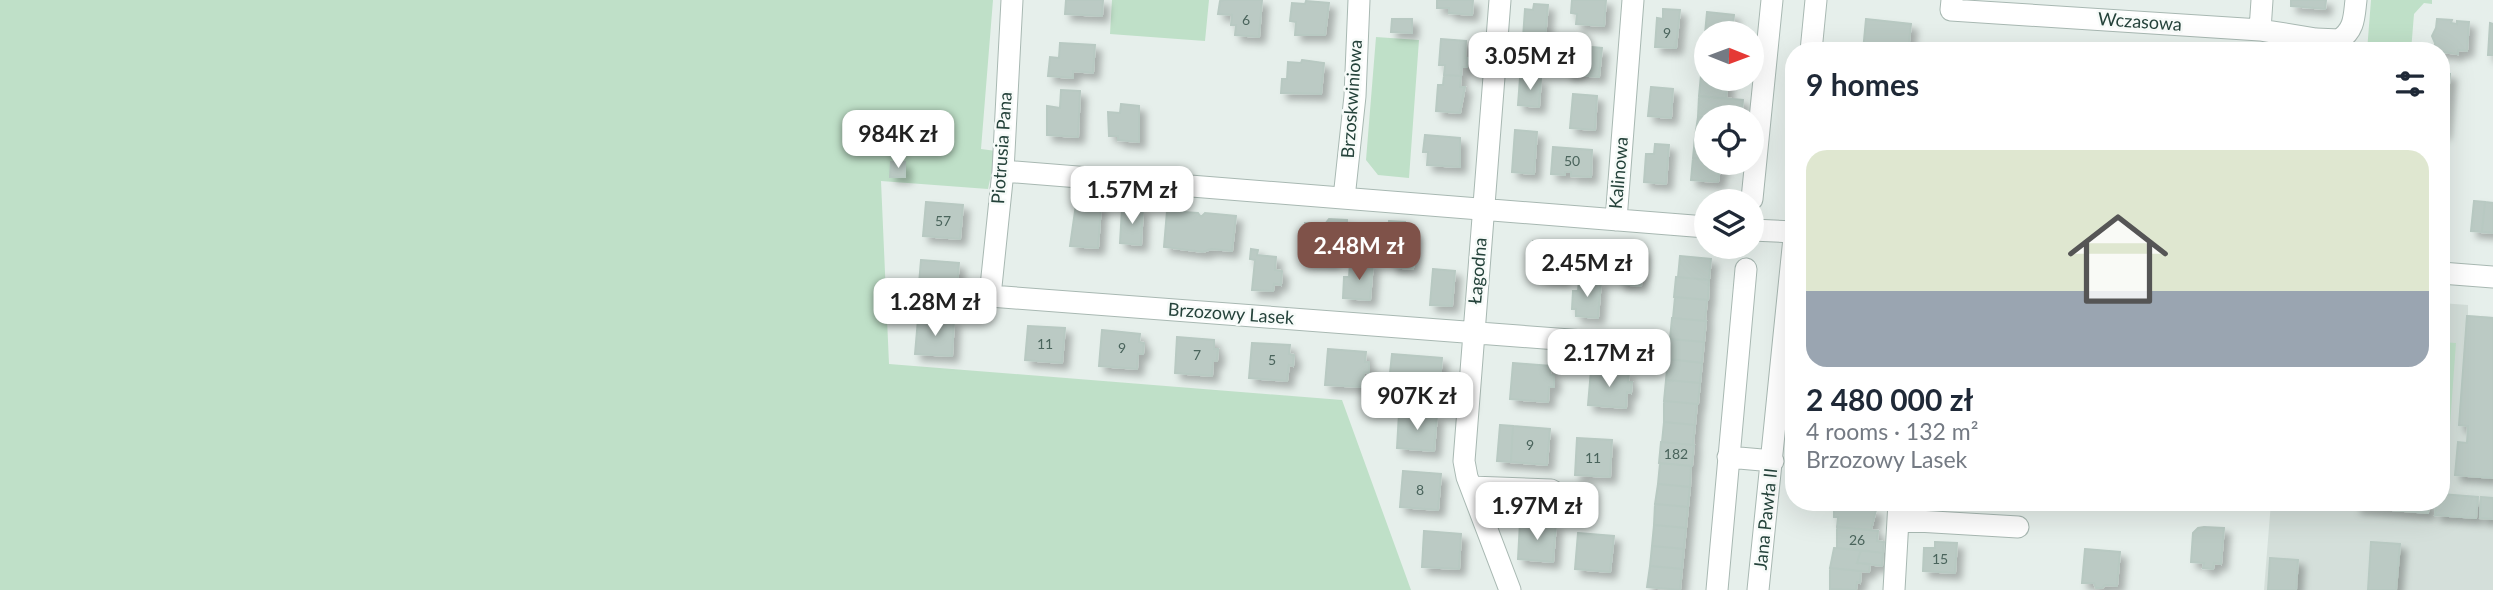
<!DOCTYPE html>
<meta charset="utf-8">
<style>
body{margin:0;font-family:Lato,sans-serif;background:#f2f2f3;color:#1f2937;height:100vh;display:flex;flex-direction:column;font-size:26px;white-space:nowrap}
*{box-sizing:border-box;margin:0}
p{font-size:23px;color:#747a83}
.icon{flex:none;width:38px;height:38px;fill:none;stroke:currentColor;stroke-width:2;stroke-linecap:round;stroke-linejoin:round}
.map{position:relative;flex:1;overflow:hidden}
.sheet{position:absolute;left:1785px;top:42px;width:665px;height:469px;display:flex;flex-direction:column;background:#fff;border-radius:28px;box-shadow:0 7px 28px #0002}
.sheet>*{flex:none}
.needle{width:46px;rotate:91deg}
.fabs{position:absolute;left:1694px;top:21px;display:grid;gap:14px}
.fabs a{display:grid;place-items:center;width:70px;height:70px;border-radius:50%;background:#fff;box-shadow:0 7px 28px #0002;font-size:35px}
.price{position:absolute;translate:-50% -60px;padding:0 16px;border-radius:14px;background:#fff;color:#222;font-size:23px;line-height:46px;filter:drop-shadow(0 2px 4px #0008)}
.price::after{content:'';position:absolute;left:50%;top:42px;width:21px;height:16px;margin-left:-10px;background:inherit;clip-path:polygon(0 0,100% 0,50% 100%)}
.price.selected{background:#7f5249;color:#fff}
ul{padding:0;list-style:none}
li{display:grid;align-content:center;gap:14px;height:371px;padding:0 21px}
li span{display:grid;place-items:center;height:217px;border-radius:21px;color:#555}
li>.icon{margin-inline-start:auto}
span .icon{width:126px;height:126px;fill:#fffc;stroke-width:1}
li b{font-size:30px}
h2{display:flex;justify-content:space-between;align-items:center;height:84px;padding:0 21px;font-size:30px}
.map>svg:first-child{display:block}
.built{fill:#d4dfda}
.green{fill:#bfe0c8}
.building{fill:#bbcac4;stroke:#b8c9c2;stroke-width:2;filter:url(#shadow)}
.lines{fill:none;stroke-linecap:round;stroke-linejoin:round}
.minor-casing{stroke:#a8b8b2;stroke-width:23}
.minor{stroke:#fff;stroke-width:21}
.labels{text-anchor:middle;stroke-width:5;stroke-linejoin:round;paint-order:stroke}
.number-label{font-size:14px;fill:#4a645c}
.street-label{font-size:18px;fill:#24423a;stroke:#f7fbf9}
</style>
<div class="map">
<svg width="2493" height="590" viewBox="0 0 2493 590">
<defs>
<filter id="shadow"><feDropShadow dx="6" dy="6" stdDeviation="3.5" flood-color="#0004"/></filter>
</defs>
<rect width="100%" height="100%" fill="#e6efeb"/>
<path class="built" d="M2441,303L2468,305V315L2493,317V590H2264L2271,502H2441Z"/>
<path class="green" d="M0,0H993L981,149L996,151L988,189L881,181L889,364L1342,400L1411,590H0Z
M1112,0H1209L1205,41L1110,34Z
M2371,0H2432V4L2424,3L2414,14L2411,51H2367Z
M1376,37L1419,40L1409,178L1378,175L1366,160Z
M2441,342L2456,343L2446,479H2441Z"/>
<path class="building" d="M1066,0H1103L1102,16L1065,14Z
M1224,0H1262L1259,37L1235,35L1236,25H1231L1232,15L1218,14L1220,1Z
M1437,0H1473L1472,15L1449,13V8H1437Z
M1572,0H1606L1604,26L1576,24L1577,14L1571,13Z
M2291,0H2326L2325,9L2291,6Z
M1306,1L1329,3L1325,35H1295L1296,22L1290,21L1292,3L1305,4Z
M1534,4L1548,5L1545,39L1523,38L1525,9L1533,10Z
M1663,9L1680,10L1676,48L1655,47L1657,18L1663,19Z
M1707,12L1734,15L1732,33L1705,34Z
M1392,19H1412V33L1391,32Z
M1866,19L1911,24L1908,51H1863Z
M2437,19L2452,20L2451,23L2457,24V21L2469,22L2467,51L2458,50V54L2434,51L2435,43L2432,36L2436,28Z
M2490,23L2493,24V55H2488Z
M1441,39L1466,41L1465,58H1468L1467,67H1462L1461,76L1444,75L1445,65H1439Z
M1060,43L1095,45L1093,73L1073,71V78L1048,76L1050,57L1059,58Z
M1568,45L1602,48L1599,77L1566,74Z
M1703,55H1706V76L1701,75Z
M1302,60L1324,63L1321,94L1281,93L1282,79H1287L1288,62L1301,63Z
M2441,73L2450,74L2448,94L2441,93Z
M1444,75L1461,76L1460,87H1465L1460,113L1436,111L1438,85H1443Z
M1701,75L1706,76V79H1728L1726,99L1699,96Z
M1520,78L1541,79L1539,107L1518,105Z
M1651,87L1673,89L1671,118L1648,116Z
M1061,90L1080,91L1078,137L1047,135V106L1060,108Z
M2441,93L2448,94L2446,114L2441,113Z
M1573,94L1597,96L1595,130L1570,128Z
M1699,96L1743,100L1742,111L1725,110L1724,117H1698Z
M1121,104L1139,106V142L1118,140V136H1109L1108,112L1120,113Z
M2441,113L2446,114L2444,133H2441Z
M1698,117L1706,118V138L1695,137Z
M1515,130L1537,132L1534,174L1512,172Z
M1425,135L1460,138V167L1427,165L1428,152H1423Z
M1695,137L1706,138V159L1693,158Z
M1655,144L1669,145L1666,184L1644,182L1646,154H1654Z
M1553,147L1592,150L1591,177L1571,176V172H1565V175L1551,174Z
M1693,158L1706,159V163H1723V169H1720L1718,182L1691,180Z
M891,162H905V177H890Z
M2474,201L2485,202L2482,232L2471,231Z
M926,202L963,205L960,239L923,236Z
M2485,202L2493,203V233L2482,232Z
M1076,204L1101,206L1098,248L1070,246Z
M1122,208L1143,209L1141,245L1120,243Z
M1167,211L1198,213L1201,217L1205,213L1236,216L1232,251L1211,249L1203,252L1164,247Z
M1329,219L1347,220L1346,248L1332,260V262L1302,260L1305,223L1325,224Z
M1389,221L1405,222L1404,232L1416,233L1413,269L1391,267L1392,250L1386,249Z
M1533,241L1565,244L1566,241H1576L1575,253L1565,252L1563,280L1541,278L1542,260H1532Z
M1612,248L1643,251L1641,286L1619,284L1620,271L1612,270L1611,267Z
M1251,249L1258,250L1257,255L1276,257L1275,270L1282,271L1281,285L1274,284L1273,291L1252,290L1255,260L1250,259Z
M1680,256L1711,259L1709,280L1678,277Z
M921,260L959,263L956,299L918,296Z
M1350,263L1373,264L1370,300L1343,298L1344,277H1349Z
M1433,269L1455,271L1452,306L1430,305Z
M1676,277L1709,280L1708,300L1674,297Z
M1579,280L1601,282L1598,318L1576,316V309H1572L1573,291H1578Z
M1675,297L1707,300L1705,321L1673,318Z
M2467,316L2493,318V478L2455,475L2458,442L2467,443L2468,426L2459,425Z
M1672,318L1706,321L1704,342L1670,339Z
M918,319L954,321L952,356L915,354Z
M1028,326L1065,328L1062,363L1025,360Z
M1102,330L1140,334L1139,342L1144,343L1143,354H1138L1137,369L1099,366Z
M1177,337L1214,340V349H1218L1217,361H1213L1212,376L1175,373Z
M1670,339L1704,342L1702,363L1668,359Z
M1252,343L1290,345L1289,354L1294,355L1293,366L1289,365L1287,381L1249,378Z
M1328,349L1366,352L1365,362H1369V373L1364,372L1363,387L1325,385Z
M1392,354L1442,358L1439,393L1402,390L1403,374L1390,373Z
M1668,359L1702,363L1700,383L1666,380Z
M1513,363L1551,366L1550,375H1554V387H1549L1548,402L1510,399Z
M1591,370L1629,373L1628,382H1632L1631,393L1627,392L1626,408L1588,405Z
M1666,380L1700,383L1698,404L1664,401Z
M1664,401L1697,404L1695,425L1664,422Z
M1399,413L1437,416L1434,451L1397,448Z
M1664,422L1695,425L1693,445L1662,442Z
M1500,425L1513,426L1511,462L1497,461Z
M1513,426L1550,429L1547,465L1511,462Z
M1577,438L1612,440L1610,477L1575,475Z
M1661,442L1694,445L1692,466L1659,463Z
M1660,463L1691,466L1690,487L1658,484Z
M1403,471L1441,474L1438,510L1400,507Z
M1658,484L1690,487L1688,507L1655,504Z
M2441,494L2478,497L2476,518L2435,515L2436,502H2441Z
M2481,497L2493,498V519L2480,518Z
M2356,502H2429L2428,513L2355,507Z
M1655,504L1688,507L1686,528L1654,525Z
M1834,506L1876,510L1871,530L1837,527L1838,517H1834Z
M1520,522L1556,525L1553,562L1518,559Z
M1654,525L1686,528L1684,549L1652,546Z
M1837,527L1878,531L1877,541L1884,542L1883,553L1837,548Z
M2204,527L2224,528L2221,564L2214,563L2213,569L2203,568L2204,563L2191,562L2193,533L2198,528Z
M1424,531L1461,534L1459,569L1422,567Z
M1578,533L1614,536L1610,572L1575,569Z
M1935,542L1957,543L1955,573L1923,571L1924,548H1935Z
M2371,542L2400,544L2396,590H2368Z
M1652,546L1684,549L1682,569L1650,566Z
M1834,548L1861,550L1857,563L1870,564L1869,572L1830,568Z
M2085,549L2120,552L2117,586L2105,585L2102,588H2096L2094,583H2082Z
M1861,550L1883,553L1882,566L1857,563Z
M2270,558L2298,560L2296,590H2268Z
M1650,566L1682,569L1680,590L1647,587Z
M1830,568L1861,571L1860,583L1857,582L1856,590L1830,589Z"/>
<g class="lines">
<g class="minor-casing">
<path id="minor" d="M1012,0L1003,171L990,296L1597,342
M1500,0L1464,461L1467,477L1510,590
M1952,0L1951,10L2260,30L2316,39L2339,40C2355,30 2354,16 2356,0
M2260,30L2262,0
M1811,51L1816,0
M1003,171L1706,227
M1344,198L1355,96L1359,0
M1752,199L1772,0
M1616,220L1633,0
M1752,230L1794,232
M2441,273L2493,277
M1728,457L1773,461
M1471,487L1551,490L1575,503
M1900,520L2018,527
M1717,590L1746,269
M1758,590L1794,238
M1894,590L1899,502"/>
</g>
<use href="#minor" class="minor"/>
</g>
<g class="labels">
<g class="number-label">
<text x="1246" y="25">6</text>
<text x="1667" y="38">9</text>
<text x="1572" y="166">50</text>
<text x="943" y="226">57</text>
<text x="1045" y="349">11</text>
<text x="1122" y="353">9</text>
<text x="1197" y="360">7</text>
<text x="1272" y="365">5</text>
<text x="1530" y="450">9</text>
<text x="1676" y="459">182</text>
<text x="1593" y="463">11</text>
<text x="1420" y="495">8</text>
<text x="1857" y="545">26</text>
<text x="1940" y="564">15</text>
</g>
<g class="street-label">
<text transform="translate(2140 22) rotate(4)" y="6">Wczasowa</text>
<text transform="translate(1352 99) rotate(-86)" y="6">Brzoskwiniowa</text>
<text transform="translate(1002 148) rotate(-86)" y="6">Piotrusia Pana</text>
<text transform="translate(1619 173) rotate(-85)" y="6">Kalinowa</text>
<text transform="translate(1478 271) rotate(-85)" y="6">Łagodna</text>
<text transform="translate(1231 314) rotate(4)" y="6">Brzozowy Lasek</text>
<text transform="translate(1766 519) rotate(-84)" y="6">Jana Pawła II</text>
</g>
</g>
</svg>
<div class="fabs">
<a><svg class="needle" viewBox="-14 -14 28 28"><path d="M0-13l5 13h-10z" fill="#e53935"/><path d="M0 13l5-13h-10z" fill="#747a83"/></svg></a>
<a><svg class="icon" aria-label="locate" viewBox="0 0 24 24"><circle cx="12" cy="12" r="6"/><path d="M12 2v4M12 18v4M2 12h4M18 12h4"/></svg></a>
<a><svg class="icon" aria-label="layers" viewBox="0 0 24 24"><path d="M12 4l9 5-9 5-9-5zM3 14l9 5 9-5"/></svg></a>
</div>
<b class="price" style="left:1530px;top:92px">3.05M zł</b>
<b class="price" style="left:898px;top:170px">984K zł</b>
<b class="price" style="left:1132px;top:226px">1.57M zł</b>
<b class="price selected" style="left:1359px;top:282px">2.48M zł</b>
<b class="price" style="left:1587px;top:299px">2.45M zł</b>
<b class="price" style="left:935px;top:338px">1.28M zł</b>
<b class="price" style="left:1609px;top:389px">2.17M zł</b>
<b class="price" style="left:1417px;top:432px">907K zł</b>
<b class="price" style="left:1537px;top:542px">1.97M zł</b>
<section class="sheet">
<h2>9 homes<svg class="icon" aria-label="filters" viewBox="0 0 24 24"><path d="M4 7h16M4 17h16"/><circle cx="9" cy="7" r="2"/><circle cx="15" cy="17" r="2"/></svg></h2>
<ul>
<li><span style="background:linear-gradient(#dfe7d0 65%,#9aa5b1 0)"><svg class="icon" aria-label="home" viewBox="0 0 24 24"><path d="M3 11l9-7 9 7M6 9v11h12V9"/></svg></span><div><b>2 480 000 zł</b><p>4 rooms · 132 m²</p><p>Brzozowy Lasek</p></div></li>
</ul>
</section>
</div>
